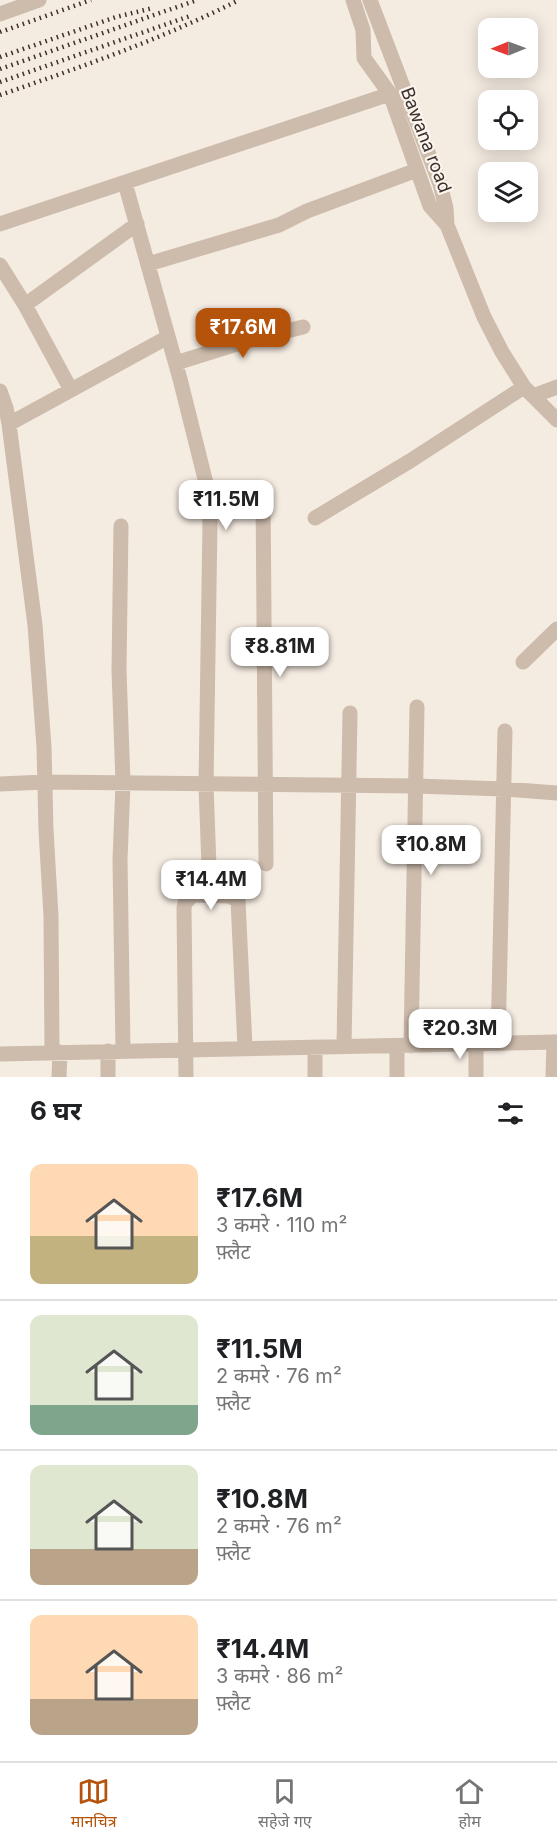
<!DOCTYPE html>
<html lang="hi">
<meta charset="utf-8">
<style>
body{margin:0;font-family:Inter,"Noto Sans Devanagari",sans-serif;background:#f6f6f6;color:#202124;height:100vh;display:flex;flex-direction:column;font-size:22px;white-space:nowrap}
*{box-sizing:border-box;margin:0}
p{font-size:20px;color:#757577}
.icon{flex:none;width:33px;height:33px;fill:none;stroke:currentColor;stroke-width:2;stroke-linecap:round;stroke-linejoin:round}
.map{position:relative;height:1077px;overflow:hidden}
.panel{display:flex;flex-direction:column;background:#fff;flex:1}
.panel>*{flex:none}
.needle{width:39px;rotate:269deg}
.controls{position:absolute;left:478px;top:18px;display:grid;gap:12px}
.controls a{display:grid;place-items:center;width:60px;height:60px;border-radius:12px;background:#fff;box-shadow:0 3px 15px #0003;font-size:30px}
.price{position:absolute;translate:-50% -51px;padding:0 14px;border-radius:12px;background:#fff;color:#222;font-size:20px;line-height:39px;filter:drop-shadow(0 2px 3px #0008)}
.price::after{content:'';position:absolute;left:50%;top:36px;width:18px;height:14px;margin-left:-9px;background:inherit;clip-path:polygon(0 0,100% 0,50% 100%)}
.price.current{background:#b45309;color:#fff}
ul{padding:0;list-style:none}
li{display:flex;align-items:center;gap:18px;height:150px;padding:0 30px}
li+li{border-top:2px solid #e0e0e0}
li span{display:grid;place-items:center;flex:none;width:168px;height:120px;border-radius:12px;color:#555}
li>.icon{margin-inline-start:auto}
span .icon{width:72px;height:72px;fill:#fffc;stroke-width:1}
li b{font-size:26px}
h2{display:flex;justify-content:space-between;align-items:center;height:72px;padding:0 30px;font-size:26px}
.tabs{display:flex;justify-content:space-around;align-items:center;height:84px;border-top:2px solid #e0e0e0;background:#fff;font-size:16px;color:#757577}
.tabs a{display:grid;justify-items:center;gap:3px}
.tabs .current{color:#b45309}
.map>svg:first-child{display:block}
.lines{fill:none;stroke-linecap:round;stroke-linejoin:round}
.minor{stroke:#cdbbac;stroke-width:15}
.rail{stroke:#3b302b;stroke-width:4.5;stroke-dasharray:1.5 4.5;stroke-linecap:butt}
.labels{text-anchor:middle;stroke-width:4.5;stroke-linejoin:round;paint-order:stroke}
.street-label{font-size:18px;fill:#3b302b;stroke:#fbf5ee}
</style>
<div class="map">
<svg width="557" height="1077" viewBox="0 0 557 1077">
<rect width="100%" height="100%" fill="#f4ebe1"/>
<g class="lines">
<path class="minor" d="M353,0L363,30L364,58L390,94L430,206L447,225
M370,0L440,184L446,208L447,225L484,317L502,352L524,387L557,420
M0,14L39,0
M125,183L180,379L207,487L210,522L206,785L210,894
M0,224L390,94
M148,264L279,225L307,211L417,170
M0,265L25,305L71,390
M25,305L137,224
M176,363L246,341L303,327
M0,391L6,408L9,424L35,625L44,747L46,830L51,916L52,1052
M533,396L557,387
M9,424L168,337
M263,493L266,864
M315,518L410,461L524,387
M121,526L119,670L123,783L120,860L123,1050
M523,662L557,629
M0,784L45,782L416,786L504,789L557,793
M498,1043L505,731
M344,1046L350,713
M411,1046L417,707
M315,1047V1077
M108,1051V1077
M0,1054L557,1042
M59,1077L60,1052
M186,1077L184,908L185,903L193,895L230,896L238,901L245,1047
M397,1077V1046
M476,1077V1044
M553,1077L554,1042"/>
<path class="rail" d="M0,32L91,0
M0,57L116,17L153,8
M0,69L197,0
M0,82L190,16
M0,95C81,67 162,39 239,0"/>
</g>
<g class="labels">
<g class="street-label">
<text transform="translate(426 140) rotate(69)" y="6">Bawana road</text>
</g>
</g>
</svg>
<div class="controls">
<a><svg class="needle" viewBox="-14 -14 28 28"><path d="M0-13l5 13h-10z" fill="#e53935"/><path d="M0 13l5-13h-10z" fill="#757577"/></svg></a>
<a><svg class="icon" aria-label="locate" viewBox="0 0 24 24"><circle cx="12" cy="12" r="6"/><path d="M12 2v4M12 18v4M2 12h4M18 12h4"/></svg></a>
<a><svg class="icon" aria-label="layers" viewBox="0 0 24 24"><path d="M12 4l9 5-9 5-9-5zM3 14l9 5 9-5"/></svg></a>
</div>
<b class="price current" style="left:243px;top:359px">₹17.6M</b>
<b class="price" style="left:226px;top:531px">₹11.5M</b>
<b class="price" style="left:280px;top:678px">₹8.81M</b>
<b class="price" style="left:431px;top:876px">₹10.8M</b>
<b class="price" style="left:211px;top:911px">₹14.4M</b>
<b class="price" style="left:460px;top:1060px">₹20.3M</b>
</div>
<section class="panel">
<h2>6 घर<svg class="icon" aria-label="filters" viewBox="0 0 24 24"><path d="M4 7h16M4 17h16"/><circle cx="9" cy="7" r="2"/><circle cx="15" cy="17" r="2"/></svg></h2>
<ul>
<li><span style="background:linear-gradient(#ffd9b3 60%,#c2b280 0)"><svg class="icon" aria-label="home" viewBox="0 0 24 24"><path d="M3 11l9-7 9 7M6 9v11h12V9"/></svg></span><div><b>₹17.6M</b><p>3 कमरे · 110 m²</p><p>फ़्लैट</p></div></li>
<li><span style="background:linear-gradient(#dfe7d0 75%,#7fa58c 0)"><svg class="icon" aria-label="home" viewBox="0 0 24 24"><path d="M3 11l9-7 9 7M6 9v11h12V9"/></svg></span><div><b>₹11.5M</b><p>2 कमरे · 76 m²</p><p>फ़्लैट</p></div></li>
<li><span style="background:linear-gradient(#dfe7d0 70%,#b9a48a 0)"><svg class="icon" aria-label="home" viewBox="0 0 24 24"><path d="M3 11l9-7 9 7M6 9v11h12V9"/></svg></span><div><b>₹10.8M</b><p>2 कमरे · 76 m²</p><p>फ़्लैट</p></div></li>
<li><span style="background:linear-gradient(#ffd9b3 70%,#b9a48a 0)"><svg class="icon" aria-label="home" viewBox="0 0 24 24"><path d="M3 11l9-7 9 7M6 9v11h12V9"/></svg></span><div><b>₹14.4M</b><p>3 कमरे · 86 m²</p><p>फ़्लैट</p></div></li>
</ul>
</section>
<nav class="tabs">
<a class="current"><svg class="icon" aria-label="map" viewBox="0 0 24 24"><path d="M3 6l6-2 6 2 6-2v14l-6 2-6-2-6 2zM9 4v14M15 6v14"/></svg>मानचित्र</a>
<a><svg class="icon" aria-label="saved" viewBox="0 0 24 24"><path d="M7 4h10v16l-5-4-5 4z"/></svg>सहेजे गए</a>
<a><svg class="icon" aria-label="home" viewBox="0 0 24 24"><path d="M3 11l9-7 9 7M6 9v11h12V9"/></svg>होम</a>
</nav>
